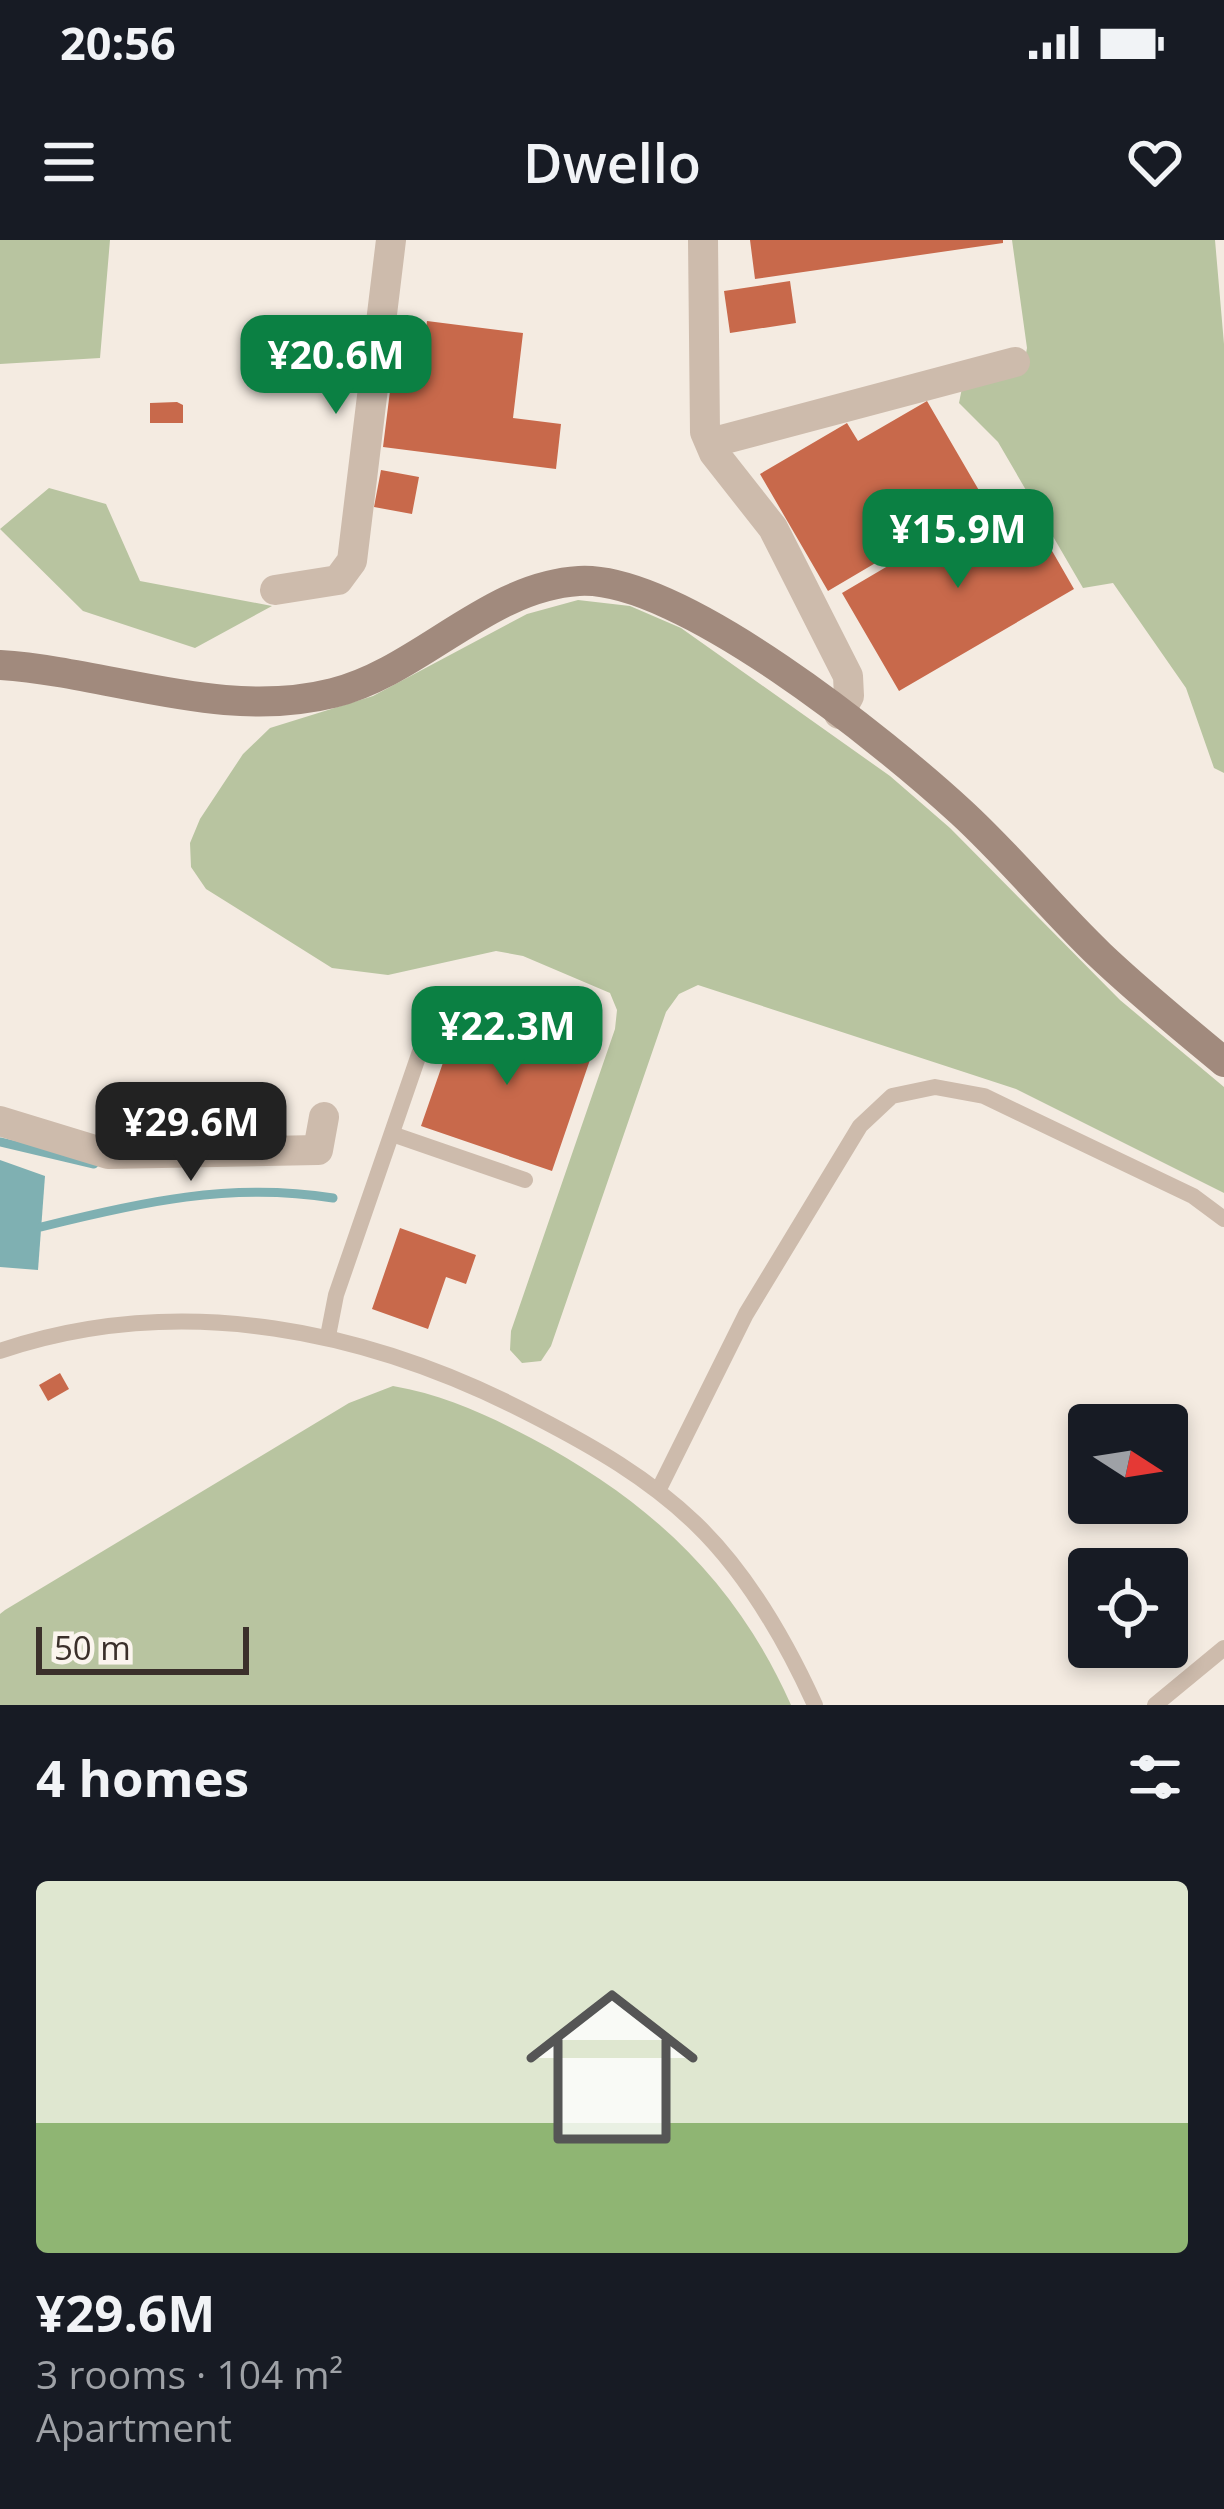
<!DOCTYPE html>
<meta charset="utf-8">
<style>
body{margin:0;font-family:"Open Sans",sans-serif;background:#20242c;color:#f1f3f6;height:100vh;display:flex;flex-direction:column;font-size:45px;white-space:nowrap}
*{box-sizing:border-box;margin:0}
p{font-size:39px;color:#9ea1a6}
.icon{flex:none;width:66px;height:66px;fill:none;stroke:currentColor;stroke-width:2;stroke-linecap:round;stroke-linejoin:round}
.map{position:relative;height:1465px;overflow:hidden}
.side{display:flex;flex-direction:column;background:#171b24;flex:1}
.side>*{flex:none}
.needle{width:78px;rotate:102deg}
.controls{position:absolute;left:1068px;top:1164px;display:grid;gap:24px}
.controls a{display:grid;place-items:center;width:120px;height:120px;border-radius:12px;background:#171b24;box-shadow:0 6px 18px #0003;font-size:60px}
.scale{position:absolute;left:36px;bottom:30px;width:213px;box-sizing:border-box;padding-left:12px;border:6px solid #3b302b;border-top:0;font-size:33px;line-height:42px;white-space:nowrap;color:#3b302b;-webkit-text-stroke:9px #fbf5ee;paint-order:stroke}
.price{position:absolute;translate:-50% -102px;padding:0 27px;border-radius:24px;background:#0b8043;color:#fff;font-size:39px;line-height:78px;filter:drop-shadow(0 3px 6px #0008)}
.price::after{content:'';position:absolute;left:50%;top:72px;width:36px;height:27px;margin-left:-18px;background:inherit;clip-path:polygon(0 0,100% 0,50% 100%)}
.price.selected{background:#222;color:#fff}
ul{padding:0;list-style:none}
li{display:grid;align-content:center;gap:24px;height:636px;padding:0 36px}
li span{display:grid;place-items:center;height:372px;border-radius:12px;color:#555}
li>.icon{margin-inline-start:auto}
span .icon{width:216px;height:216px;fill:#fffc;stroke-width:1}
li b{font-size:51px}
h2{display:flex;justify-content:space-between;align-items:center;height:144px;padding:0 36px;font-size:51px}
.status{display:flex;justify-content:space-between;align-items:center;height:84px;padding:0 60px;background:#171b24;direction:ltr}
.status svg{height:33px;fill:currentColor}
header{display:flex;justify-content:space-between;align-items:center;height:156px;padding:0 36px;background:#171b24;font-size:54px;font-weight:600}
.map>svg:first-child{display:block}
.green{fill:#b8c4a0}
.water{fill:#7fb0b2}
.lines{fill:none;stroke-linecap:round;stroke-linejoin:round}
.stream{stroke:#7fb0b2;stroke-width:9}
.building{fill:#c8694b}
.lane{stroke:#cdbbac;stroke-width:16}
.street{stroke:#cdbbac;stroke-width:30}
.secondary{stroke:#a18a7d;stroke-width:30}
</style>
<div class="status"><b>20:56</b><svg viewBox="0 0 49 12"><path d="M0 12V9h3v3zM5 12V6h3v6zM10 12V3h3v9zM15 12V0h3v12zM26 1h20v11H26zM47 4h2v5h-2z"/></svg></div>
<header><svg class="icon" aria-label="menu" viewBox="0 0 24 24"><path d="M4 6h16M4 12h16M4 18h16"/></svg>Dwello<svg class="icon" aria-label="heart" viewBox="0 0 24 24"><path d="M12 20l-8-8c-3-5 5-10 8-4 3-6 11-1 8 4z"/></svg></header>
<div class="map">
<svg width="1224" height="1465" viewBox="0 0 1224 1465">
<rect width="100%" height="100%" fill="#f4ebe1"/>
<path class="green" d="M0,0H110L100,118L0,124Z
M1012,0H1215L1224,104V533L1214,528L1186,448L1113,343L1083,348L998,202L959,163L962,148L1024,124L1027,108Z
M49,248L106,264L140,341L272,366L195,408L83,371L0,289Z
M578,360L630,366L681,388L890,536L950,588L1120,760L1224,847V953L1016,849L698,745L679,754L666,772L551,1106L541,1121L522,1123L510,1110L511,1091L615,789L617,770L610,753L523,716L496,711L388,735L332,728L206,649L191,627L190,603L200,579L243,514L270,488L373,456L527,374Z
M393,1146C445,1155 485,1174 531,1198C650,1261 736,1341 791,1465H0V1374L5,1370L349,1163Z"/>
<path class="water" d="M0,920L45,936L38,1030L0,1027Z"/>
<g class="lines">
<path class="stream" d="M0,902L94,924
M41,987C141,962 230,942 333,958"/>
</g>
<path class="building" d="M750,0H1003V3L755,39Z
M790,41L796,83L730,93L724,51Z
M427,81L523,93L513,178L561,184L556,229L383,207L395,111L423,114Z
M927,161L984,259L828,351L760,234L847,183L858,201Z
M177,162L183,165V183H150V163Z
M381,230L419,237L412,274L374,267Z
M1017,250L1074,349L899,451L842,353Z
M463,765L593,811L552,931L421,886Z
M400,988L476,1015L466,1044L446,1037L428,1089L372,1069Z
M60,1133L69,1149L48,1161L39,1145Z"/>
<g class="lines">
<path class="lane" d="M392,894L525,940
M328,1096L336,1055L426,794
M0,1111C182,1050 371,1090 536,1177C594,1207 648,1238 695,1283C747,1333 785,1399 815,1465
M658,1251L746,1074L860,886L892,856L935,847L984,856L1193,956L1224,979
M1155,1465L1224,1408"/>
<path class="street" d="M703,0L705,192L714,213L773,288L848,436L849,456L839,474
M710,203L1015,122
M275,350L338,340L352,321L391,0
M0,881L108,914L318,910L324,877"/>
<path class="secondary" d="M0,425C110,432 222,481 333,453C419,432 488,346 579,341C679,335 886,503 961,572C1010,617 1052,669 1100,715C1140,753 1182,787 1224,822"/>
</g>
</svg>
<div class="controls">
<a><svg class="needle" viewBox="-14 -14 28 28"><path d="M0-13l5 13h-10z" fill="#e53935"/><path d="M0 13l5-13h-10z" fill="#9ea1a6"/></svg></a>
<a><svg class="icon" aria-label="locate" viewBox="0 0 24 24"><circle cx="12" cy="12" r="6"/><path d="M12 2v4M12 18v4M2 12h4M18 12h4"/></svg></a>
</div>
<div class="scale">50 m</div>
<b class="price" style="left:336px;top:177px">¥20.6M</b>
<b class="price" style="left:958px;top:351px">¥15.9M</b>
<b class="price" style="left:507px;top:848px">¥22.3M</b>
<b class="price selected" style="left:191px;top:944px">¥29.6M</b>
</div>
<section class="side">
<h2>4 homes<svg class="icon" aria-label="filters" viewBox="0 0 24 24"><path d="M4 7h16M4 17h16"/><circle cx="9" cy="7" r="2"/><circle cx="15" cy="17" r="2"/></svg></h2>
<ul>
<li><span style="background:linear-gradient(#dfe7d0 65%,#8fb573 0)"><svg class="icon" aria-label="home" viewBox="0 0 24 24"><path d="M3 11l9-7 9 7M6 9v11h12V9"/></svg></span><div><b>¥29.6M</b><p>3 rooms · 104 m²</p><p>Apartment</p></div></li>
</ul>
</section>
